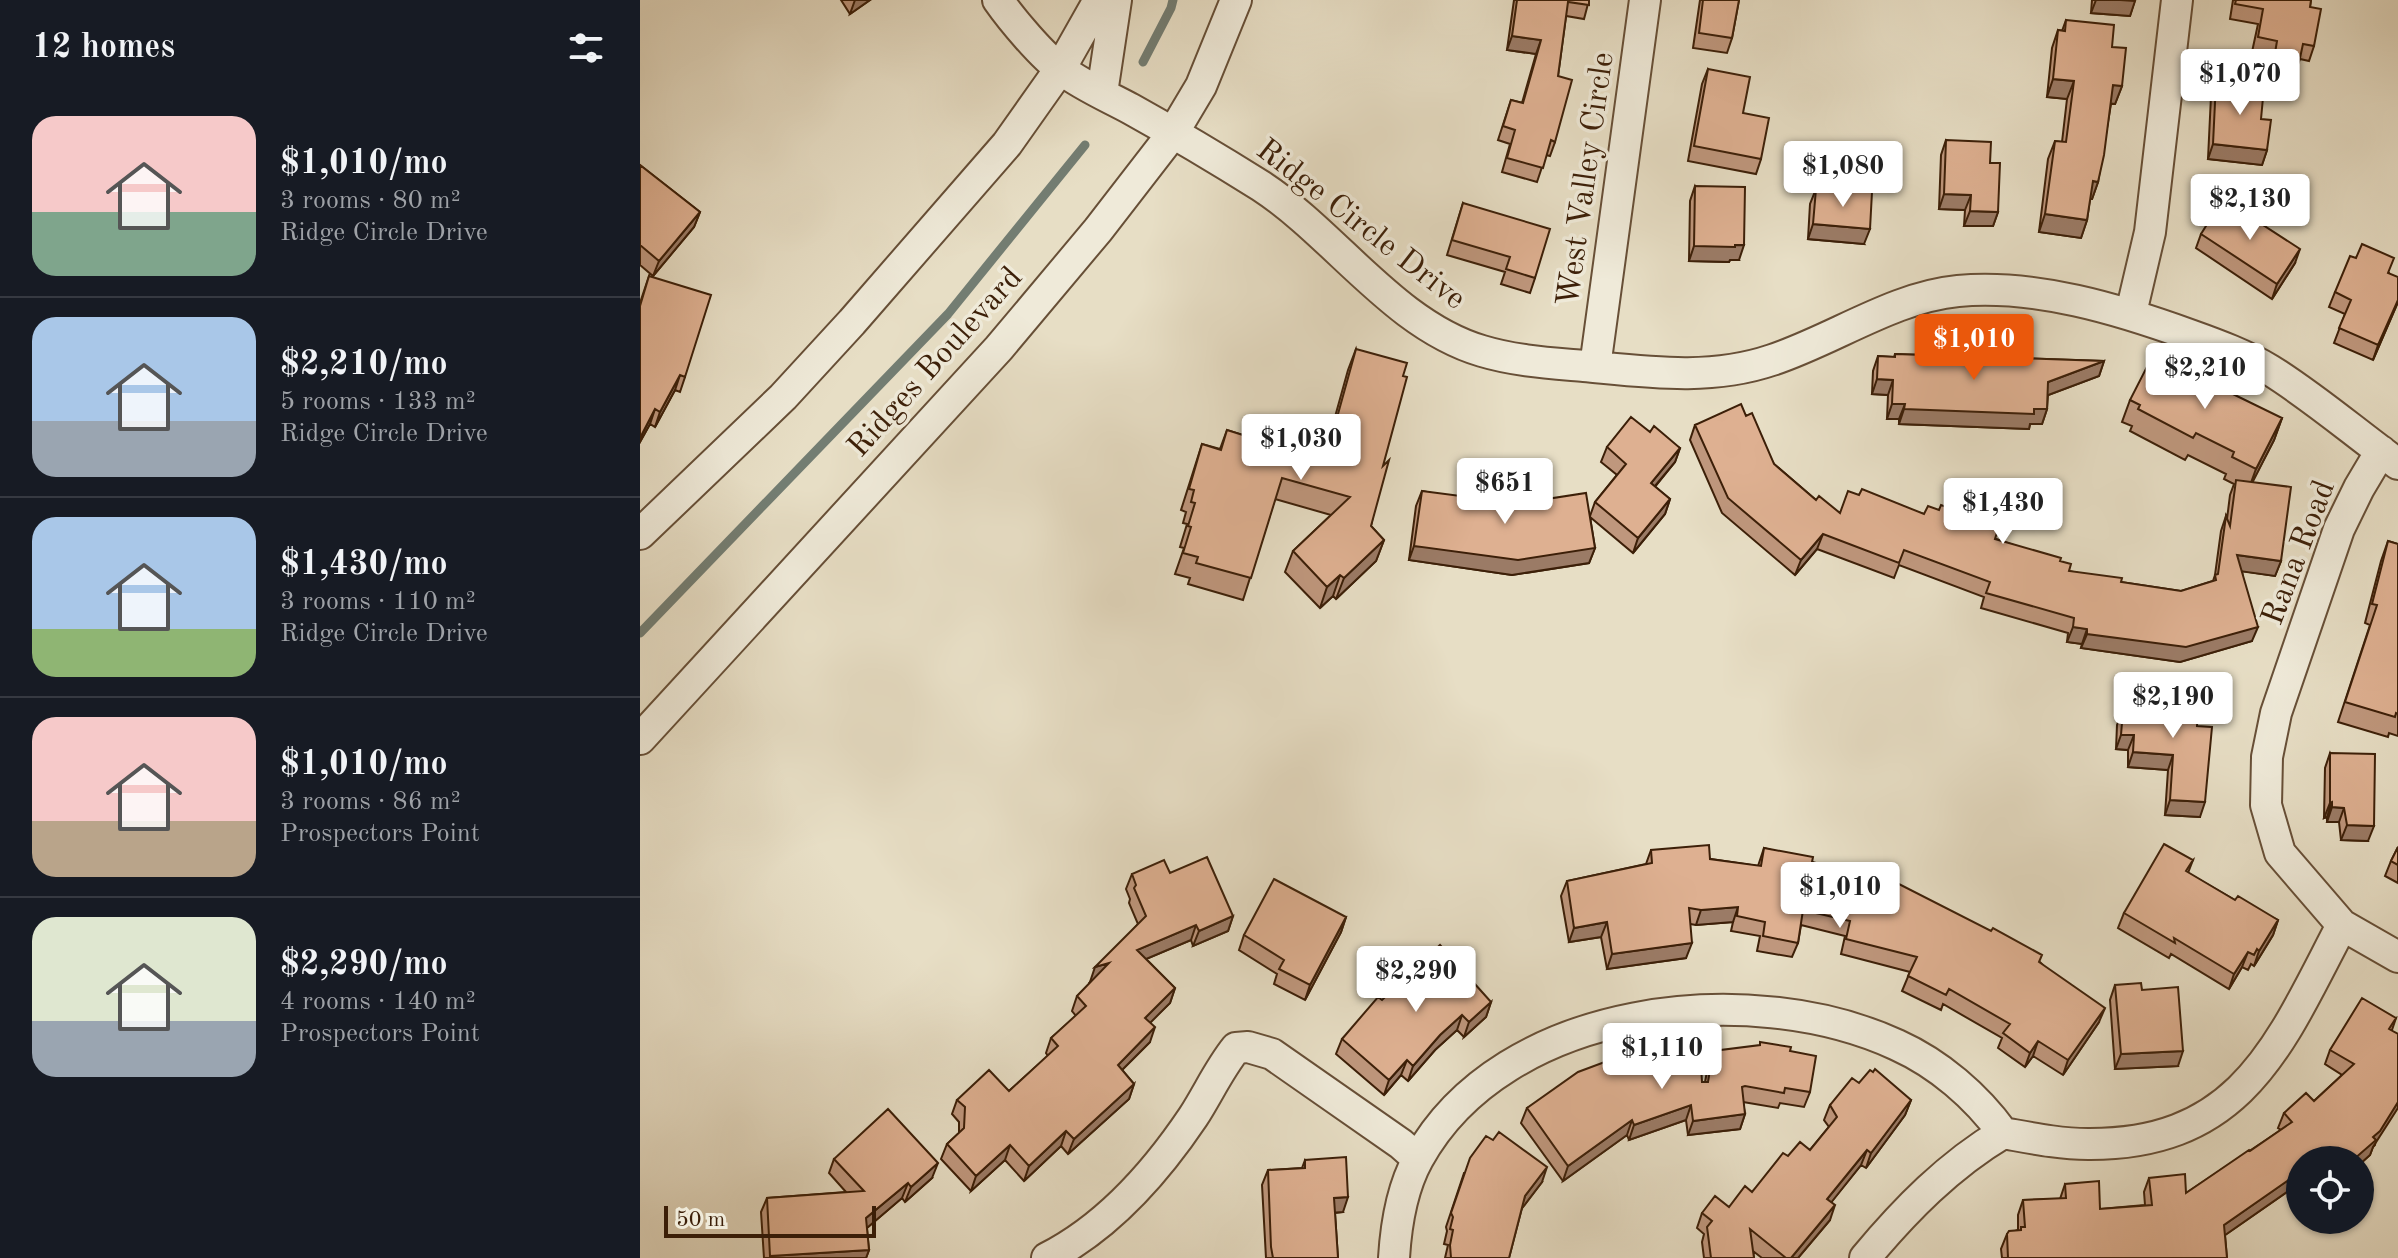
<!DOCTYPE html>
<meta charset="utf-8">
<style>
body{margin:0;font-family:"Old Standard TT",serif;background:#242831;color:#f1f3f6;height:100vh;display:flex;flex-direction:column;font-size:30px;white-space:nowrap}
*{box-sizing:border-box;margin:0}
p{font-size:26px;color:#9ea1a6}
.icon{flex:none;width:44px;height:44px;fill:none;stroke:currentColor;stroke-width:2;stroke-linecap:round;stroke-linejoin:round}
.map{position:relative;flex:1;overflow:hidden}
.drawer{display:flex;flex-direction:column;background:#171b24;width:640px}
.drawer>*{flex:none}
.buttons{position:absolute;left:1646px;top:1146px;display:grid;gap:16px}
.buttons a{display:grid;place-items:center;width:88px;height:88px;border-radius:50%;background:#171b24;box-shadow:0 2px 6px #0004;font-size:40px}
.scale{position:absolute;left:24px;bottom:20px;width:212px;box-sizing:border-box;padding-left:8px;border:4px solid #3c1f08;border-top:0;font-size:22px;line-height:28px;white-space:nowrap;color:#3c1f08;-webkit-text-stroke:6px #efead9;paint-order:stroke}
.price{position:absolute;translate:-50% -68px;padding:0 18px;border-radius:8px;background:#fff;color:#222;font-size:26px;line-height:52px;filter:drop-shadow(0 2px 4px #0008)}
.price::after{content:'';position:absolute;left:50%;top:48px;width:24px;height:18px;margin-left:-12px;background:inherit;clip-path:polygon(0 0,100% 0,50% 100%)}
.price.on{background:#ea580c;color:#fff}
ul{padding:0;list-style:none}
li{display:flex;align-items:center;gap:24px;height:200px;padding:0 32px}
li+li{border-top:2px solid #363941}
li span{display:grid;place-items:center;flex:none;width:224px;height:160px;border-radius:24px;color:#555}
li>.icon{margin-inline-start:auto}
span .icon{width:96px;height:96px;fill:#fffc;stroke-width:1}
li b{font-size:34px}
h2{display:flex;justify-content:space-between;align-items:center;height:96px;padding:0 32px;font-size:34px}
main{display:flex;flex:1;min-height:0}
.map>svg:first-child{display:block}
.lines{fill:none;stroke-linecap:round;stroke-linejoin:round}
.stream{stroke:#737d72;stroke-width:9}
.minor-casing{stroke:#674f37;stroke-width:34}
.minor{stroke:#efead9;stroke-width:30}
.wall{fill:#bf977d;stroke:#3c1f08;stroke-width:2}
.shaded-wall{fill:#9b7b66;stroke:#3c1f08;stroke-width:2}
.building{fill:#deb091;stroke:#3c1f08;stroke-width:2}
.labels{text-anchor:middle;stroke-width:7;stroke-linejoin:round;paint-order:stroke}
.street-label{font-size:32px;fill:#3c1f08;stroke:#efead9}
</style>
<main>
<section class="drawer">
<h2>12 homes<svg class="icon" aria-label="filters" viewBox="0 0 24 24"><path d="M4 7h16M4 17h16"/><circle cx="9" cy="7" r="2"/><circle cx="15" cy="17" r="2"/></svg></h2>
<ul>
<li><span style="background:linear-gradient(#f6c9c9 60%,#7fa58c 0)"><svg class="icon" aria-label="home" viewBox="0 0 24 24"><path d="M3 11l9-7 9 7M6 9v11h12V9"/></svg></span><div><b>$1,010/mo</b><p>3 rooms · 80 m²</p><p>Ridge Circle Drive</p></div></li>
<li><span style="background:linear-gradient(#a9c7e8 65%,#9aa5b1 0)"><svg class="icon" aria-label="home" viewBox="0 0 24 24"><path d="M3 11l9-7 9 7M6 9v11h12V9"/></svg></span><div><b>$2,210/mo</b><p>5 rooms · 133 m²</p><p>Ridge Circle Drive</p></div></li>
<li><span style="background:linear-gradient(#a9c7e8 70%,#8fb573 0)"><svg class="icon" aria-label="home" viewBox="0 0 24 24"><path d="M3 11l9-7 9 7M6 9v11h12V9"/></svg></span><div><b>$1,430/mo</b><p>3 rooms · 110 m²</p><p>Ridge Circle Drive</p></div></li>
<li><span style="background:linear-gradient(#f6c9c9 65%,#b9a48a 0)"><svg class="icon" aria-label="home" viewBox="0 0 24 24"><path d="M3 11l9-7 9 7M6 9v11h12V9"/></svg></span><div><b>$1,010/mo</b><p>3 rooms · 86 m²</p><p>Prospectors Point</p></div></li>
<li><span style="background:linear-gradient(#dfe7d0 65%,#9aa5b1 0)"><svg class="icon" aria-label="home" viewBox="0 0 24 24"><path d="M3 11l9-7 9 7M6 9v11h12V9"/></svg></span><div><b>$2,290/mo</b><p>4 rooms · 140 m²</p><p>Prospectors Point</p></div></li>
</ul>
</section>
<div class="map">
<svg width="1758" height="1258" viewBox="0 0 1758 1258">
<rect width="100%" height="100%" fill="#e7dec5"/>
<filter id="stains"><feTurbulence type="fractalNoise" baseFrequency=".0025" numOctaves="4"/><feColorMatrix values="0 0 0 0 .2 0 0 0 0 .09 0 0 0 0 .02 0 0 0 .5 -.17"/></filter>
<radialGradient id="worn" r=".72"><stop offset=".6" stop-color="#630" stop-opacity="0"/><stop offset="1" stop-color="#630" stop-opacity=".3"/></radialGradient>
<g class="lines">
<path class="stream" d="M503,62L531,8L533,0
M0,633L308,314L445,145"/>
<g class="minor-casing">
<path id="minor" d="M358,0C372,20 403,57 422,70C443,86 469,97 491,109C536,134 578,159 621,186C696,235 754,325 842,351C875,361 910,363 944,366C1008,372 1070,381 1132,360C1193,340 1254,297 1318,291C1396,284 1478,309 1550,335C1578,345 1605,355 1630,370C1675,398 1715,433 1758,464
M462,93L476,0
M1491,313L1510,232L1537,0
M955,367L1005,0
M1741,451L1719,488L1699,529L1636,713L1627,757L1626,805L1640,853L1702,925L1758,957
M0,534L143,397L212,322L367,144L420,69L459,0
M0,739L359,348L458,230L533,133L561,86L596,0
M407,1258C468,1227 516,1172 553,1117C568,1094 579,1069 596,1048L608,1047L632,1054L761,1144L778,1159
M754,1258C756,1225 762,1188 778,1159C863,1004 1110,977 1257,1045C1299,1064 1336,1096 1363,1133
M1225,1258C1265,1210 1309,1165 1363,1133C1391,1138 1419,1144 1448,1144C1603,1145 1640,1043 1702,925"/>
</g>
<use href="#minor" class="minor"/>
</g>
<path class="wall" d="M201,0H230L210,14Z
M874,0H949L944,19L926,16L918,76L915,142L910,156L906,155L897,182L862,172L870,144L858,140L871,100L882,103L896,54L867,50Z
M1060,0H1099L1092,38L1087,53L1053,48Z
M1452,0H1495L1490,16L1451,13Z
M1593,0H1671L1670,7L1674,46L1669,61L1660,59L1655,73L1629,68L1631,56L1612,52L1618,24L1590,19Z
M1426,20L1472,47L1482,86L1475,104H1471L1458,182L1452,199H1450L1447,220L1441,238L1399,232L1408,159L1415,141L1422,142L1427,99L1407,97L1412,48L1418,30L1422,31Z
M1068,69L1103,113L1121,159L1116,174L1048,161L1062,84Z
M1576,82L1621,119L1627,150L1622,165L1568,159L1571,96Z
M1306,140L1350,163L1358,212L1353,226H1324L1325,210L1299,209L1301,155Z
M0,165L60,212L54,227L13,276L0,265Z
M1055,186L1099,260H1090L1089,262L1049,261L1050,201Z
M1176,189L1224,244L1168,239L1170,204Z
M823,203L895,278L890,293L861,284L865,272L807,255Z
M1561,234L1655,263L1632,299L1556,248Z
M1749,273L1758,302L1733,360L1694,343L1705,314L1689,307L1695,292Z
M9,276L45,377L40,392L35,390L15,427L10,424L0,442V303Z
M716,349L743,466L731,526L744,540L736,561L696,599L693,596L680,608L645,572L653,551L691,515L635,499L603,600L548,584L550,578L535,574L544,548L540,547L547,524L543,523L546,512L541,510L562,444L580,449L587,430L683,460L708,370Z
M1255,354L1464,361L1459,376L1408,395L1407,409L1402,424H1390L1389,429L1259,424V419H1247L1248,395L1232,394L1233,371L1238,356L1254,357Z
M1490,400L1642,418L1634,440L1612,482L1641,561L1635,576L1602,571L1612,641L1540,662L1441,648L1442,644L1427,642L1428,633L1341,608L1344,597L1259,565L1254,578L1177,549L1155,575L1082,513L1050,440L1055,425L1106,416L1134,464L1176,500L1200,513L1219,495L1284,514L1420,561L1429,571L1481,582L1541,591L1573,581L1575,575L1581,531L1586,516L1587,519L1590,495L1594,484L1584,479L1586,474L1548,455L1545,460L1490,431L1492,426L1482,422Z
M1010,432L1040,448L1035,462L1015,487L1030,499L1025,514L993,553L950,517L955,548L949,563L872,575L769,560L776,506L782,491L843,504L900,500L950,516L955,502L977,475L961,462L967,447Z
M1748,541L1758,544V736L1749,733L1748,737L1698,722L1730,625L1725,623L1741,561Z
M1495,693L1557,726L1560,817L1525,815L1528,770L1488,767V750L1476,749L1477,725L1483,710H1490Z
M1690,753L1728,841L1701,840L1699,822H1687V817L1684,818L1685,768Z
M1758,847V883L1745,876L1751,861Z
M1124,848L1172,862L1400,962L1459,1022L1423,1075L1393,1056L1385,1067L1358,1048L1362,1038L1303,1004L1301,1010L1262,991L1270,972L1201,954L1205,936L1161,925L1158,943L1152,957L1117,951L1120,936L1091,931L1093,922L1056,925L1050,924L1046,958L967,969L961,937L929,942L921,896L927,881L1006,864L1011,850L1118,866Z
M1553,860L1548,873L1595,900L1638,920L1633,935L1614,966L1611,964L1608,970L1602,967L1589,989L1531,954L1529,958L1478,928L1484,913Z
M530,873L593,916L588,931L553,946L551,940L506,959L535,988L530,1003L510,1022V1042L482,1070L494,1084L489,1099L428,1154L421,1146L384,1181L365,1160L331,1191L301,1159L307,1144L319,1133V1122L312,1114L317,1100L369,1091L408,1056L406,1053L411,1038L436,1016L432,1011L437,996L451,982H450L498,924L489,903L490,899L486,889L492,874Z
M706,917L701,932L665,1000L634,984L637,974L599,950L604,935Z
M1475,985L1502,990L1538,1066L1475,1069L1470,1000Z
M742,1000L851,1002L846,1017L824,1037L817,1030L795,1050L768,1081L761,1075L744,1095L696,1054L702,1039Z
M1756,1018L1752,1030L1735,1145L1733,1147L1730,1155L1720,1164V1160H1660V1183L1585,1235L1587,1258H1362L1361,1249L1367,1234L1378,1230V1215L1383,1200L1420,1199L1425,1184L1460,1209L1505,1205L1504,1192L1509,1178L1546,1193L1641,1130L1638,1128L1644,1113L1674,1101L1702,1075L1685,1064L1690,1050Z
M1073,1051H1150L1170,1092L1164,1107L1140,1103L1138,1108L1103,1102L1105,1114L1100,1129L1048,1135L1046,1120L989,1140L987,1135L923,1181L881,1123L887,1108L995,1057L1015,1054L1062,1082H1065L1068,1066Z
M1219,1083L1271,1100L1265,1115L1226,1168L1221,1165L1191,1202L1190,1220L1158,1258H1122L1113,1251L1114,1258H1064L1062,1242L1064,1234L1057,1228L1062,1213L1089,1207L1112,1192L1148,1156L1170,1150L1189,1127L1184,1120L1190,1105Z
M194,1159L292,1178L265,1202L262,1198L227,1228L229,1250L226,1258H124L121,1212L127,1198L206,1192L189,1173Z
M665,1160L703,1212L695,1213L698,1258H626L622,1185L628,1170L662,1168Z
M824,1173L902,1182L882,1208L869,1258H805L808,1245L804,1244L807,1231L806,1227Z"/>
<path class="shaded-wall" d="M215,0H230L210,14Z
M1456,0H1480L1495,1L1490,16L1451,13Z
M872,36L901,40L896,54L867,50Z
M1413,79L1434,81L1427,99L1407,97Z
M1473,85L1482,86L1475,104L1467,103Z
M1573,144L1627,150L1622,165L1568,159Z
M1453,181L1458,182L1452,199H1446Z
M1304,194L1331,195L1325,210L1299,209Z
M1330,211L1358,212L1353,226H1324Z
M60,212L54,227L13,276L19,261Z
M1405,214L1447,220L1441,238L1399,232Z
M1173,224L1230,229L1224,244L1168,239Z
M1104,245L1099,260H1090L1089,262L1049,261L1054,246Z
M1660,249L1655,263L1632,299L1637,284Z
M1758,300V302L1733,360L1738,345Z
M1464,361L1459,376L1403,397L1408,382Z
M40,375L35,390L15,427L20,412Z
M1237,379L1253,380L1248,395L1232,394Z
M1252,404H1265L1259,419H1247Z
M15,409L10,424L0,442V438Z
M1264,409H1407L1402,424H1390L1389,429L1259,424Z
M1642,418L1634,440L1608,491L1616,469Z
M1040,448L1035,462L1005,498L1011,483Z
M1030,499L1025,514L993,553L998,538Z
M1183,534L1177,549L1155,575L1161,560Z
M744,540L736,561L696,599L704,578Z
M774,546L955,548L949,563L872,575L769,560Z
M1597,555L1641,561L1635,576L1592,570Z
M700,575L693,596L680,608L687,587Z
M1433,627L1447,629L1442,644L1427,642Z
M1618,627L1612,641L1540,662L1441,648L1447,634Z
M1481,735H1494L1488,750L1476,749Z
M1493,752L1533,755L1528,770L1488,767Z
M1530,800L1565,802L1560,817L1525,815Z
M1692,802L1687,817L1684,818L1690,803Z
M1692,807L1704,808L1699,822H1687Z
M1707,825L1734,826L1728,841L1701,840Z
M1098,907L1093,922L1056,925L1061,910Z
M593,916L588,931L553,946L559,931Z
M706,917L701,932L665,1000L670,985Z
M1638,920L1633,935L1614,966L1619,951Z
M967,922L961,937L929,942L934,928Z
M556,925L551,940L492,965L497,950Z
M1052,943L1046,958L967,969L972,954Z
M1608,952L1602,967L1589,989L1594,974Z
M469,963L464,978L450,982L455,967Z
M535,988L530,1003L500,1033L505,1018Z
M851,1002L846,1017L824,1037L829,1022Z
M1465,1008L1459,1022L1423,1075L1428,1060Z
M822,1015L817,1030L795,1050L768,1081L773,1066L800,1035Z
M515,1027L510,1042L472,1080L478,1065Z
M1398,1041L1393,1056L1385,1067L1390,1053Z
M1543,1051L1538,1066L1475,1069L1481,1054Z
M767,1060L761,1075L744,1095L749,1080Z
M494,1084L489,1099L428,1154L434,1139Z
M1271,1100L1265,1115L1226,1168L1231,1153Z
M1758,1102V1108L1733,1147L1730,1155L1720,1164V1160H1713L1733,1137Z
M1051,1105L1046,1120L989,1140L994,1125Z
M1105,1114L1100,1129L1048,1135L1053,1121Z
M992,1120L987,1135L923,1181L928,1166Z
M426,1131L421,1146L384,1181L389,1166Z
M370,1145L365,1160L331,1191L336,1176Z
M1227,1150L1221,1165L1182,1214L1187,1199Z
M298,1163L292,1178L265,1202L271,1187Z
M907,1167L902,1182L880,1211L885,1196Z
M1660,1172V1183L1578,1240L1584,1225Z
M268,1183L262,1198L221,1233L226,1218Z
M708,1197L703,1212L689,1213L694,1198Z
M1195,1205L1190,1220L1158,1258H1151Z
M229,1250L226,1258H130V1256Z"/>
<path class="building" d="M877,0H949V5L928,2L918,76L932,80L915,142L911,140L903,168L867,158L875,130L863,126L871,100L883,103L901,40L872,36Z
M1063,0H1099L1092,38L1059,33Z
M1596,0H1671L1670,7L1681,9L1674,46L1663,44L1660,58L1635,53L1637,41L1618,37L1623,9L1595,4Z
M1426,20L1474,25L1472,47L1486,48L1482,86L1473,85L1464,155L1458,182L1453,181L1447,220L1405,214L1415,141L1426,142L1434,81L1413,79L1418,30L1425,31Z
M1068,69L1110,77L1103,113L1129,118L1121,159L1054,146Z
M1576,82L1624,87L1621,119L1631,120L1627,150L1573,144Z
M1306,140L1351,142L1350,163H1360L1358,212L1330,211L1331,195L1304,194Z
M0,165L60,212L19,261L0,245Z
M1055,186L1105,187L1104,245H1095V247L1054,246Z
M1176,189L1232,192L1230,229L1173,224Z
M1583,199L1660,249L1637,284L1561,234Z
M823,203L910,229L895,278L866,269L870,257L812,240Z
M1722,244L1754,258L1748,273L1758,277V300L1738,345L1699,328L1711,300L1695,292L1710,256L1716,258Z
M9,276L71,295L45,377L40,375L20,412L15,409L0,438V306Z
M716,349L767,363L763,376L767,377L743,466L749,460L731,526L744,540L704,578L700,575L687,587L653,551L710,497L642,478L611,578L556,563L558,557L543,553L551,527L548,526L555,503L551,502L554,490L549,489L562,444L581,450L587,430L685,461Z
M1255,354L1464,361L1408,382L1407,409H1394V414L1264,409L1265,404H1252L1253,380L1237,379L1238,356L1255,357Z
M1513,355L1642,418L1616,469L1592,457L1594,452L1556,433L1553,438L1498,409L1500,405L1490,400Z
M1101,404L1106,416L1112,413L1134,464L1176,500L1179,496L1200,513L1208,491L1219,495L1222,489L1284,514L1288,506L1299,510L1301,505L1359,526L1355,539L1421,558L1420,561L1431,564L1429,571L1482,578L1481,582L1541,591L1576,580L1575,575L1578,574L1586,516L1590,526L1596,480L1651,487L1641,561L1597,555L1618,627L1546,647L1447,634V629L1433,627L1434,618L1346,593L1350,582L1264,550L1259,563L1183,534L1161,560L1088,498L1055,425Z
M991,417L1010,432L1014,426L1040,448L1011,483L1030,499L998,538L955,502L986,464L967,447Z
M782,491L844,499L843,504L899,495L900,500L946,493L955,548L878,560L774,546Z
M1748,541L1758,544V714L1756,713L1755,717L1705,702L1737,605L1732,604Z
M1495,693L1559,697L1557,726L1572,727L1565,802L1530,800L1533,755L1493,752L1494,735H1481L1483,710H1494Z
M1690,753L1735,754L1734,826L1707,825L1704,808L1692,807V802L1690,803Z
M1524,844L1553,860L1546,871L1595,900L1598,896L1638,920L1619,951L1617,949L1614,955L1608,952L1594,974L1534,938L1535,943L1484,913Z
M1069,845L1070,859L1121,866L1124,848L1173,857L1172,862L1255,882L1351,931L1353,928L1402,955L1399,962L1465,1008L1428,1060L1398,1041L1390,1053L1363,1033L1370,1024L1309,989L1306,995L1268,976L1277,957L1206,939L1210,921L1163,910L1158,943L1123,936L1125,922L1097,916L1098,907L1061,910L1049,908L1052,943L972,954L967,922L934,928L927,881L1012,863L1011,850Z
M1758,847V865L1751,861Z
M567,857L593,916L559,931L556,925L497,950L535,988L505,1018L515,1027L478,1065L494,1084L434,1139L426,1131L389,1166L370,1145L336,1176L307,1144L324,1128L325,1107L317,1100L349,1070L369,1091L418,1046L411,1038L446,1006L437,996L469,963L455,967L506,916L494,888L496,885L492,874L524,860L530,873Z
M634,879L706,917L670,985L639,969L644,960L604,935Z
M800,945L851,1002L829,1022L822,1015L800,1035L773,1066L767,1060L749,1080L702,1039L738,997L742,1000Z
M1501,983L1502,990L1538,987L1543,1051L1481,1054L1475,985Z
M1722,998L1756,1018L1749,1029L1758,1034V1102L1740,1131L1733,1137L1736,1140L1713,1160L1709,1159L1707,1160H1686L1682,1156L1677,1160H1660V1172L1584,1225L1587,1258H1368L1367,1234L1369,1231L1381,1230V1227H1385L1383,1200L1426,1198L1425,1184L1459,1181L1460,1209L1512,1205L1509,1178L1545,1174L1546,1193L1609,1150L1610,1151L1652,1122L1644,1113L1666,1093L1674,1101L1714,1064L1690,1050Z
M1120,1042L1151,1047L1150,1051L1176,1056L1170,1092L1145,1088L1144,1093L1105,1086L1102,1087L1105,1114L1053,1121L1051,1105L994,1125L992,1120L928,1166L887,1108L938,1072L994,1051L995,1057L1013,1051L1015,1054L1060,1048L1062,1082H1068L1073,1051L1120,1045Z
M1235,1069L1271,1100L1231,1153L1227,1150L1187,1199L1195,1205L1151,1258H1146L1110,1229L1114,1258H1071L1067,1227L1072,1221L1062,1213L1075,1196L1089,1207L1105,1186L1112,1192L1143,1153L1148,1156L1160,1142L1170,1150L1197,1117L1190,1105L1212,1078L1219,1083L1230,1070L1233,1072Z
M248,1109L298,1163L271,1187L268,1183L226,1218L229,1250L130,1256L127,1198L224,1191L194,1159Z
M859,1132L907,1167L885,1196L869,1258H811L810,1245L813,1230L810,1229L813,1217L811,1213L830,1158L846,1136L853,1140Z
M706,1157L708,1197L694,1198L698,1258H633L631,1247L628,1170L665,1168V1160Z"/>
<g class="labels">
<g class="street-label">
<text transform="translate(944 179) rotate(-82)" y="11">West Valley Circle</text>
<text transform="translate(722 223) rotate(38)" y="11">Ridge Circle Drive</text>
<text transform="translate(294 361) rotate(-48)" y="11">Ridges Boulevard</text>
<text transform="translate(1657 552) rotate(-69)" y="11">Rana Road</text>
</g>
</g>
<rect width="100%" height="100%" filter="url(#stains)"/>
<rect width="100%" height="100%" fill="url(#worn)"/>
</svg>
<div class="buttons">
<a><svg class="icon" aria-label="locate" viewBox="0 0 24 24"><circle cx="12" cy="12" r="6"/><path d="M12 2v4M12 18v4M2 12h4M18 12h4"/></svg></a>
</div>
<div class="scale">50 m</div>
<b class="price" style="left:1600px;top:117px">$1,070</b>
<b class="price" style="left:1203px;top:209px">$1,080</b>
<b class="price" style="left:1610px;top:242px">$2,130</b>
<b class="price on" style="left:1334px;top:382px">$1,010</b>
<b class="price" style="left:1565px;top:411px">$2,210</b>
<b class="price" style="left:661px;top:482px">$1,030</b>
<b class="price" style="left:865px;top:526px">$651</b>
<b class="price" style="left:1363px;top:546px">$1,430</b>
<b class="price" style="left:1533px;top:740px">$2,190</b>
<b class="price" style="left:1200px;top:930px">$1,010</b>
<b class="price" style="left:776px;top:1014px">$2,290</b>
<b class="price" style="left:1022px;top:1091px">$1,110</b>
</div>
</main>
